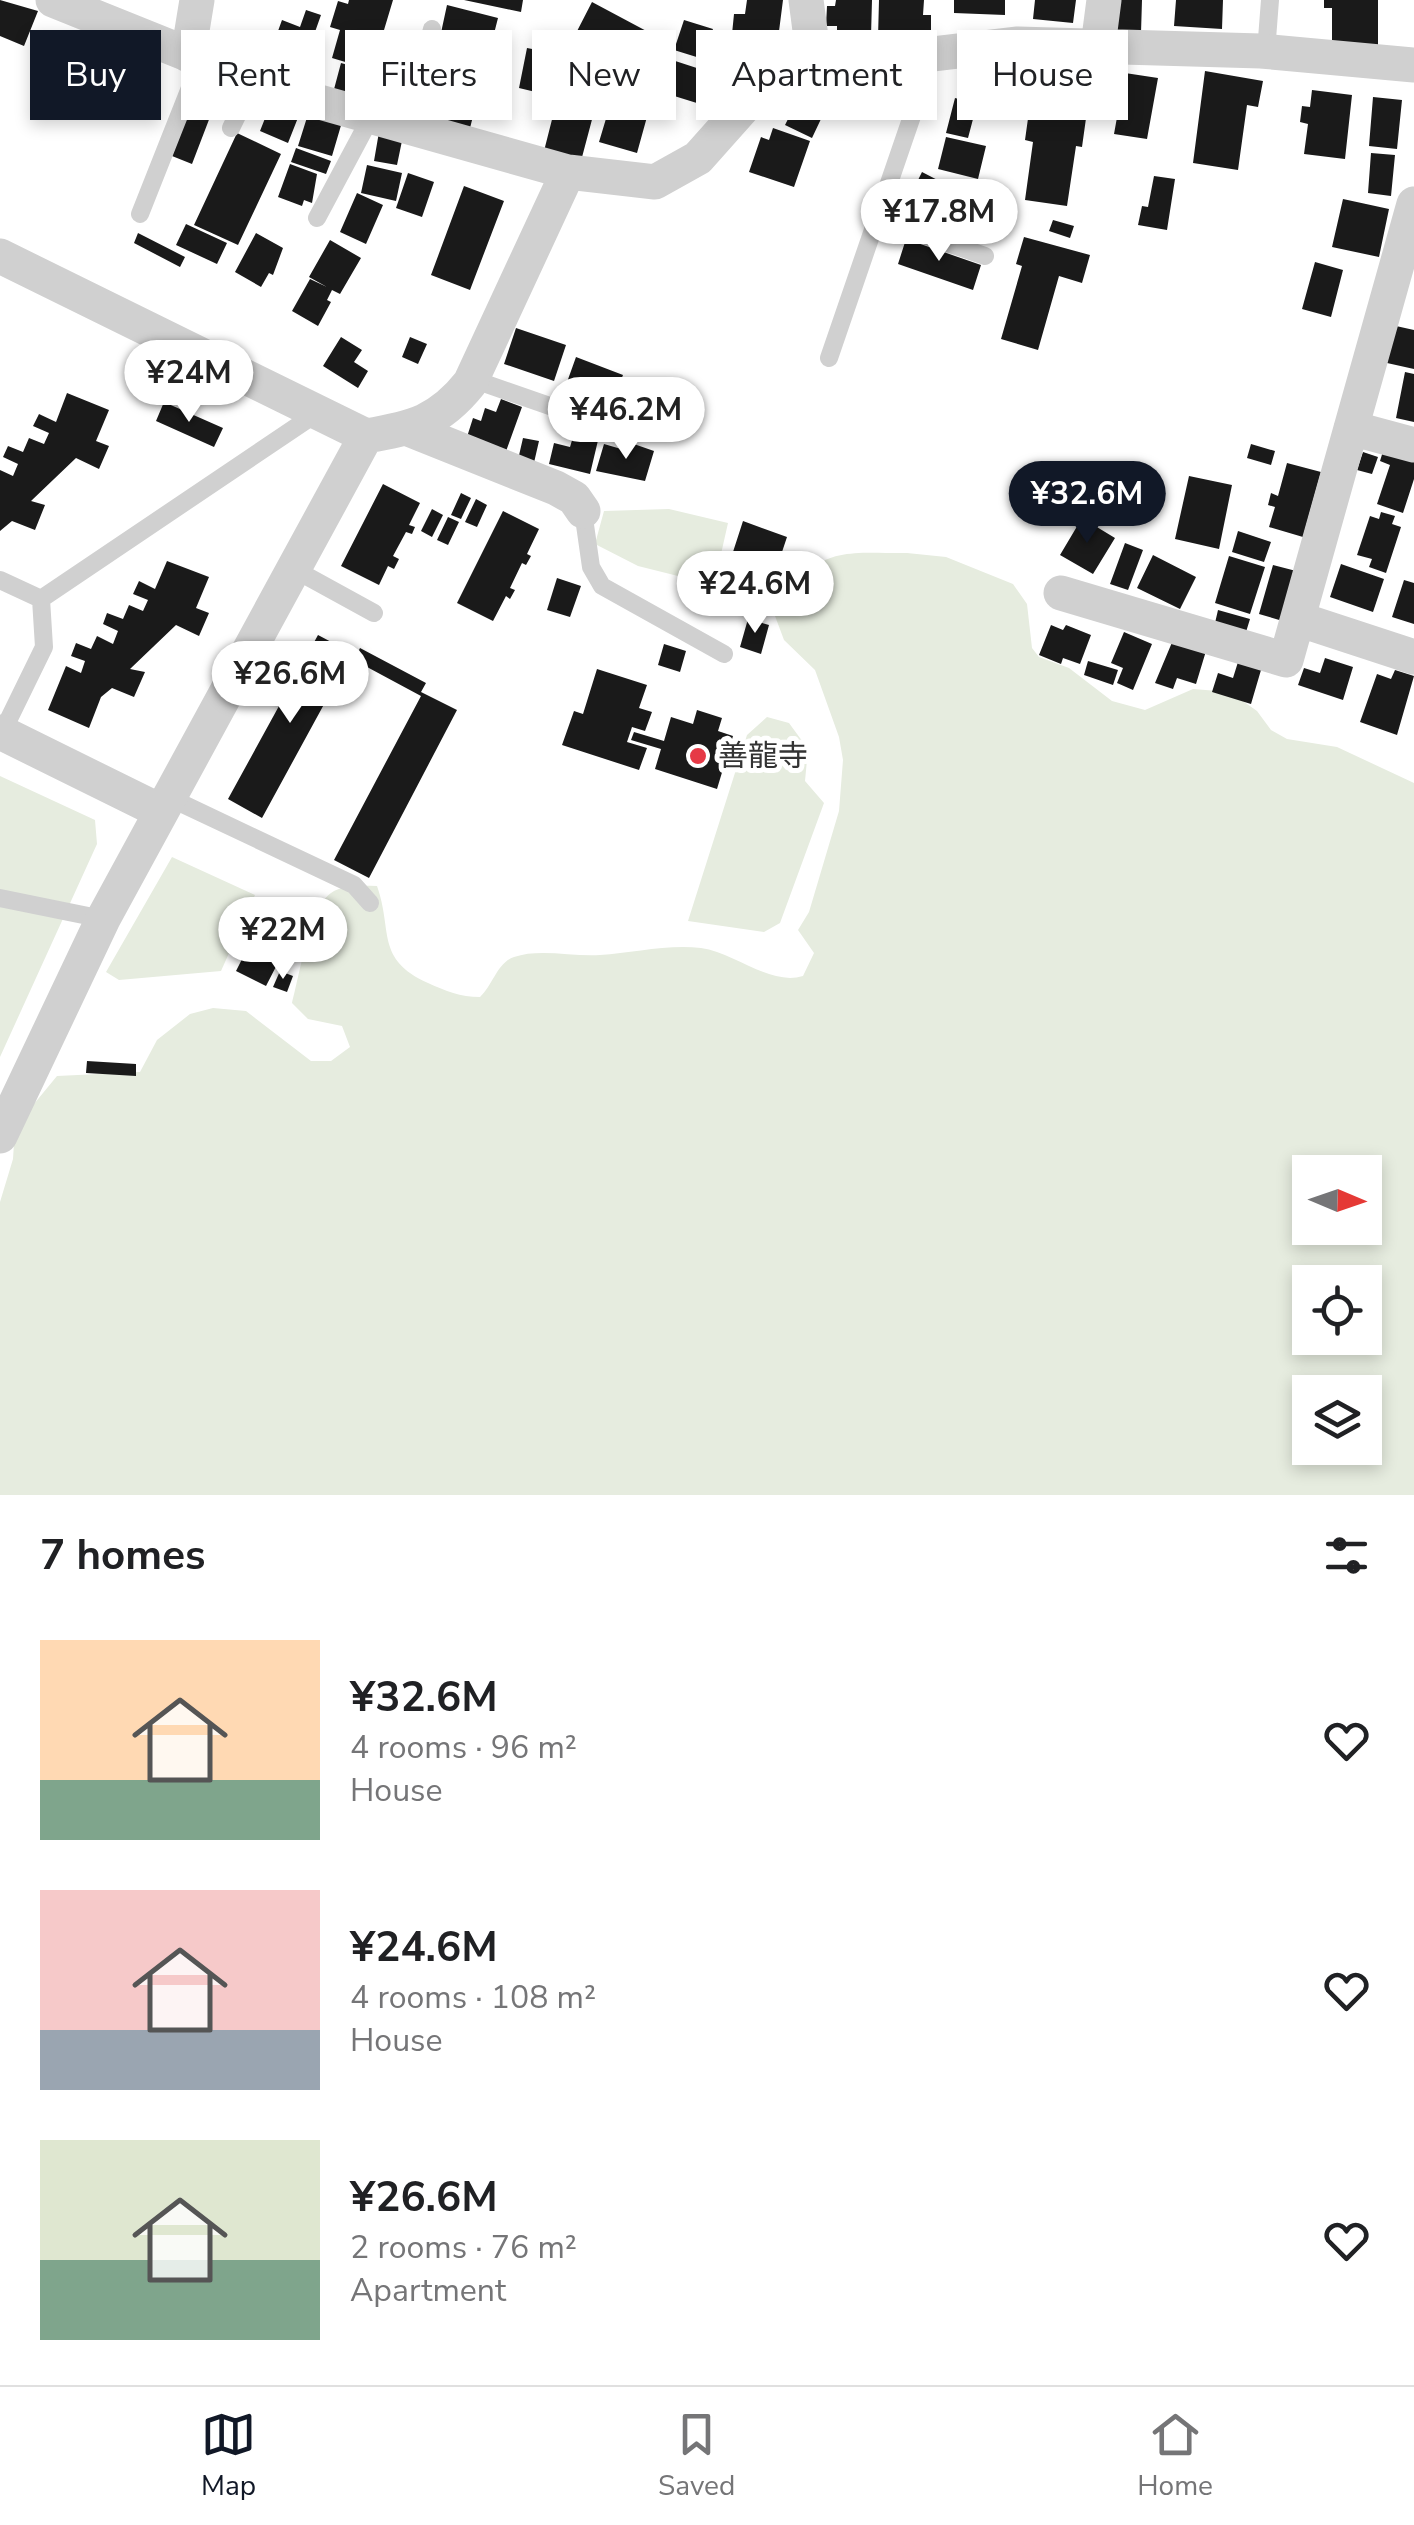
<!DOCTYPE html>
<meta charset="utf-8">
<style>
body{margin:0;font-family:"Nunito Sans","Noto Sans JP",sans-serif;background:#f6f6f6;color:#202124;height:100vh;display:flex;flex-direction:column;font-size:38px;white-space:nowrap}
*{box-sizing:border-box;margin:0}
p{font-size:32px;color:#757577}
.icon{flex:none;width:55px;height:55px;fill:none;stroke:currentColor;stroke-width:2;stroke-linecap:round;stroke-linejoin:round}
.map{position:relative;height:1495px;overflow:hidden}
.details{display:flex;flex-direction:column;background:#fff;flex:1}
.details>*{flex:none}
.top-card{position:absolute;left:30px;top:30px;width:1355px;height:90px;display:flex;gap:20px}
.needle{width:65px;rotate:92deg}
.fabs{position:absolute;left:1292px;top:1155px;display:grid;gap:20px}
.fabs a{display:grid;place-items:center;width:90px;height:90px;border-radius:0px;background:#fff;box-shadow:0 5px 15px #0003;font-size:50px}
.price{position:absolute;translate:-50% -85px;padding:0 22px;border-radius:35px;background:#fff;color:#222;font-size:32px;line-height:65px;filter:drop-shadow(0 2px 5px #0008)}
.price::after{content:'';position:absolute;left:50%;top:60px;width:30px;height:22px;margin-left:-15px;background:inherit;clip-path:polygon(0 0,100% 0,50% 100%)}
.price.active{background:#111827;color:#fff}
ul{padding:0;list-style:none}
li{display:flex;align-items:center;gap:30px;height:250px;padding:0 40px}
li span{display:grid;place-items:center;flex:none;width:280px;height:200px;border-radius:0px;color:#555}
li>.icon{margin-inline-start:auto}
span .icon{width:120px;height:120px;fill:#fffc;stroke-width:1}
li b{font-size:42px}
h2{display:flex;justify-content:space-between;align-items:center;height:120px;padding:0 40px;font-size:42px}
.tag{padding:0 35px;border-radius:0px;background:#fff;box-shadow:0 5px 15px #0003;font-size:35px;line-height:90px}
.tag.active{background:#111827;color:#fff}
.menu{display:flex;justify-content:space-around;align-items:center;height:140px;border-top:2px solid #e0e0e0;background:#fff;font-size:28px;color:#757577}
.menu a{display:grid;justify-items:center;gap:5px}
.menu .active{color:#111827}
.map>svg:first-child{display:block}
.green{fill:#e6ecdf;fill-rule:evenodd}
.building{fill:#1a1a1a}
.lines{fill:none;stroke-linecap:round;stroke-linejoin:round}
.lane{stroke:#d0d0d0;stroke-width:18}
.street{stroke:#d0d0d0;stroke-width:35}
.poi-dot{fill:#e63946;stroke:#fff;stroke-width:4}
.labels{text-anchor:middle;stroke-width:10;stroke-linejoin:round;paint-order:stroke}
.poi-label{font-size:30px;fill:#333;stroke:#fff;text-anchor:start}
</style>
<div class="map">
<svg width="1414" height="1495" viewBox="0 0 1414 1495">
<rect width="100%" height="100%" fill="#fff"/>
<path class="green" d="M669,509L728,523L714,585L638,566L595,544L604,511Z
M907,553L946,557L1013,584L1027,604L1032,648L1039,657L1069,668L1112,701L1145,710L1193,689L1218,691L1240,699L1257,711L1271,730L1287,739L1337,747L1414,783V1495H0V1202L13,1159L15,1127L57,1076L140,1072L157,1040L190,1014L213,1008L246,1011L311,1061H331L350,1047L342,1026L308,1019L292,1003C299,978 310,907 331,893C344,884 363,886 377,886C393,931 375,959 428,983C446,991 460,997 480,997C493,985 497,963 514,957C539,948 574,957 600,955C632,953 668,944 701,948C736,953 770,986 803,976L814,953L798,930L809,912L839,811L843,760L839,737L815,670L784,640L775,616L780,602C795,594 800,579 813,568C836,547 877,554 907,553ZM1310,1172H1365V1228H1310ZM1310,1282H1365V1338H1310ZM1310,1392H1365V1448H1310Z
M767,717L789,723L808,749L805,781L824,803L780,923L764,932L688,921L747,735Z
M0,776L95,820L97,844L0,1057Z
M172,857L255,895L221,971L119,980L106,972Z"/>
<path class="building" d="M0,0L38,11L24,46L0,36Z
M349,0H393L372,70L332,58L340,30L330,27L338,1L348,4Z
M464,0H523L521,12Z
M747,0H783L778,39L732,34L734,14H745Z
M836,0H872L871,36L837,35V26H826L827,6H835Z
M879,0H924L923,15H931V39L878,38Z
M954,0H1005V15L954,13Z
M1035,0H1076L1073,23L1033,19Z
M1109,0H1142L1141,33L1107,31Z
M1176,0H1223L1222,29L1174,26Z
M1324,0H1378V45H1332V8H1324Z
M592,2L652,34L640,55L632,51L625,64L574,37Z
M447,5L498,18L470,128L423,116Z
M306,10L321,15L299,77L266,64L282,20L300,27Z
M684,20L713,29L703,59L674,50Z
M389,46L413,53L400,99L376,92Z
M527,48L553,53L544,94L519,88Z
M663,57L709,72L700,104L671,95L650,106L637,153L599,142L617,82Z
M341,63L369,71L360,100L333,93Z
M1205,71L1263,81L1258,107L1247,105L1238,170L1193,163Z
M204,73L230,84L216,119L210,117L192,164L172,156Z
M1125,73L1158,78L1147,139L1114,134Z
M561,84L589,91L587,98L592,99L589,110L594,112L581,161L544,151Z
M802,89L829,102L812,138L785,125L788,119L781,115L790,96L797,100Z
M1312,90L1352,95L1345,159L1304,154L1308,124L1300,122L1302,106L1310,107Z
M1040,93L1082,99V103L1088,104L1082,147L1076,146L1067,206L1025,200L1033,142L1025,140L1031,97L1040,98Z
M1373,97L1402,100L1397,149L1369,146Z
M273,98L301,110L288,143L260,131Z
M955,98L977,104L968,138L946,133Z
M309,111L342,122L332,156L298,146Z
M773,128L810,141L794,187L749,172L761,137L769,140Z
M379,132L403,136L397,165L374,161Z
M237,133L281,154L238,245L194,225Z
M946,137L986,146L978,179L938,169Z
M296,148L331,161L326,174L291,162Z
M1371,153L1395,155L1391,196L1368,193Z
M290,164L317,174L312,203L304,200L302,206L278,197Z
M367,165L402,173L396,201L361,193Z
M922,172L980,202L973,216L915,186Z
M408,173L434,182L422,217L396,208Z
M1154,176L1175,179L1167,230L1138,225L1142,206L1148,207Z
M464,186L504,201L470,290L431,275Z
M357,193L383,205L366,244L340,232Z
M1343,199L1389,209L1379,257L1332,247Z
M1053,220L1074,226L1070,238L1049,231Z
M186,224L227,243L217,264L176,245Z
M138,233L185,257L180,267L134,243Z
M256,233L283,248L273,275L269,273L261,287L235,272Z
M1024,237L1090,255L1082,283L1059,276L1038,350L1001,339L1022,266L1016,264Z
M906,239L981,265L973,290L898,264Z
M330,240L361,258L340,294L332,290L327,300L331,302L318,326L292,311L310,279L327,287L309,277Z
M1315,262L1343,270L1331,317L1302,309Z
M1396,326L1414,330V369L1387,363Z
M516,328L566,345L554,381L504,364Z
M341,337L362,350L354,362L368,371L358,388L323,366Z
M410,337L427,344L418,364L402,357Z
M576,357L623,375L612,403L566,385Z
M1405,372L1414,374V422L1396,418Z
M657,380L684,391L678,410L650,400Z
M67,393L109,410L96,441L109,446L99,469L76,458L31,501L45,505L35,530L12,521L0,531V470L13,476L18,464L3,457L8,446L23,452L29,438L44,444L49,433L33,426L39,414L56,422Z
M627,393L670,410L659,439L616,422Z
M501,399L522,407L505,454L466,440L473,418L481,421L485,408L496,412Z
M164,402L223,428L214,447L156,421Z
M576,427L600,432L590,474L549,464L554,443L570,447Z
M523,438L539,441L533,467L517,464Z
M631,443L654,451L645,481L596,471L604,444L628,451Z
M1251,444L1275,451L1271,465L1247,458Z
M1384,448L1414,458V479L1403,513L1377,504L1390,465L1380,461Z
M1363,452L1378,457L1372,474L1357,470Z
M1287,463L1321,472L1303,537L1269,527L1275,507L1268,505L1271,493L1278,496Z
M1189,476L1232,485L1219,549L1175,539Z
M383,484L420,503L409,525L415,527L412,534L406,532L393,556L399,559L394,569L388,566L379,585L341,566Z
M461,493L471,498L461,519L451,515Z
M476,499L487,505L477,527L465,522Z
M432,509L443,515L432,537L421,531Z
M503,511L539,529L527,554L531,556L526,565L522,563L510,588L515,590L510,599L506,596L493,621L457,603Z
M1381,512L1395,516L1392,524L1401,527L1386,573L1369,567L1372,559L1357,555L1370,516L1379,519Z
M448,517L459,522L448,545L437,540Z
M1082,518L1115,538L1093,574L1060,555Z
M743,521L787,537L776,570L732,555Z
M1238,531L1271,542L1264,562L1232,552Z
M1125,543L1143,550L1128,590L1110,584Z
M1153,555L1196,577L1180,609L1137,588Z
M1229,556L1265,567L1250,614L1215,603Z
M167,561L209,577L196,608L209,613L199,636L176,625L130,669L145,672L134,697L112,688L101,697L89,728L48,710L66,666L81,673L85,661L71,656L76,643L91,649L97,636L113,644L118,631L103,624L107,613L123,619L129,605L143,611L148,600L133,594L139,581L155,589Z
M1341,564L1384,579L1373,612L1330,597Z
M1273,565L1300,572L1286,622L1259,614Z
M557,578L581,586L570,617L547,610Z
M1404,580L1414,583V624L1392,617Z
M1218,610L1250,619L1246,632L1215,623Z
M748,619L769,625L761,654L740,647Z
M1051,625L1063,630L1066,625L1091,635L1080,664L1063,658L1061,664L1039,655Z
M1124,632L1152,644L1133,690L1117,683L1123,668L1111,663Z
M318,635L352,653L262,818L228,799Z
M1173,640L1206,651L1196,684L1177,678L1173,689L1155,683Z
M664,644L686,651L680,672L658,665Z
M360,648L426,683L421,692L457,710L369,878L334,860L421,696L354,660Z
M1325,658L1353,667L1343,700L1298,685L1304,668L1320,673Z
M1088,661L1118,670L1113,685L1084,675Z
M1238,662L1261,670L1251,704L1212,692L1218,673L1233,678Z
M597,669L647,685L639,708L652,712L645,731L632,727L627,742L647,748L639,770L562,745L574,711L583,714Z
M1395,670L1414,676L1397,735L1360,722L1377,674L1391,679Z
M697,710L722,718L718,731L733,736L717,789L655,769L661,749L631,740L634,732L664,741L671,717L693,724Z
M271,902L301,918L266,986L236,971Z
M280,971L293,976L287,992L273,987Z
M87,1061L136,1064V1076L86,1073Z"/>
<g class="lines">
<path class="lane" d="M1266,52L1270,0
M406,125L432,29
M231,128L254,81
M140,214L201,60
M317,218L372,115
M878,219L985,256
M829,358L934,52
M472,379L610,427
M583,511L591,567L602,586L724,654
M292,568L374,613
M0,580L41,599L317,413
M2,733L44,647L41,599
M168,797L354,885L370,903
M0,898L103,919"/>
<path class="street" d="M53,0L277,90L568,172L655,182L698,158L756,93L781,76L815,68L1018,44L1261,51L1414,65
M806,0L815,68
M1098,46L1104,0
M188,55L197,0
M0,256L366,436C413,428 439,422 470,383L568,172
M406,428L556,488L574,498L583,511
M1351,428L1414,445
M1061,593L1286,660L1414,204
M1298,619L1414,657
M0,732L160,811
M0,1136L103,919L366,436"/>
</g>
<circle class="poi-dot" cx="698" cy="756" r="10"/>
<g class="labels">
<g class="poi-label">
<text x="718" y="766">善龍寺</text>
</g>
</g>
</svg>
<div class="fabs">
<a><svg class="needle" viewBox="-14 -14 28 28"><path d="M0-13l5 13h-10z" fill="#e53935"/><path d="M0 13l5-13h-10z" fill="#757577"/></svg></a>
<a><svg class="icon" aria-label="locate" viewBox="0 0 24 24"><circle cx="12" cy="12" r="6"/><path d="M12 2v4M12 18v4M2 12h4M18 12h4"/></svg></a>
<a><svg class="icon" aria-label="layers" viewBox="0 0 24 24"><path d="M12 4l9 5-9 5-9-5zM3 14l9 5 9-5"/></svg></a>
</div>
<b class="price" style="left:939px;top:264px">¥17.8M</b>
<b class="price" style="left:189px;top:425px">¥24M</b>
<b class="price" style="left:626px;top:462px">¥46.2M</b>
<b class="price active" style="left:1087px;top:546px">¥32.6M</b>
<b class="price" style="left:755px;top:636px">¥24.6M</b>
<b class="price" style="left:290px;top:726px">¥26.6M</b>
<b class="price" style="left:283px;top:982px">¥22M</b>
<div class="top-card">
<a class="tag active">Buy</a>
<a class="tag">Rent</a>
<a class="tag">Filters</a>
<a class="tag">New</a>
<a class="tag">Apartment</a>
<a class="tag">House</a>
</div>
</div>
<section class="details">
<h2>7 homes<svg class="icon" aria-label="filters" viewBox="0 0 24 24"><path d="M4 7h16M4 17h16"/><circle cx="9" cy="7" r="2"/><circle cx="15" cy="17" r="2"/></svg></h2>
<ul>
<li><span style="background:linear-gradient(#ffd9b3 70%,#7fa58c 0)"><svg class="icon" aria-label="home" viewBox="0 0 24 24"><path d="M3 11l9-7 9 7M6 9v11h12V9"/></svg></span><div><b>¥32.6M</b><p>4 rooms · 96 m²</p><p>House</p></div><svg class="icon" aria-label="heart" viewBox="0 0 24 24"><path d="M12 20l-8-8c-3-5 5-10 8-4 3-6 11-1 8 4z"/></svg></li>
<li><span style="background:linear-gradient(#f6c9c9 70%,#9aa5b1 0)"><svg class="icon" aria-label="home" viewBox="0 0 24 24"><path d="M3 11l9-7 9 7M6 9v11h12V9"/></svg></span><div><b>¥24.6M</b><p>4 rooms · 108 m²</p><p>House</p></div><svg class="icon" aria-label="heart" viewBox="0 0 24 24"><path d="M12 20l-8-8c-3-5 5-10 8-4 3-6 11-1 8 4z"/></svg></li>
<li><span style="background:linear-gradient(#dfe7d0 60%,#7fa58c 0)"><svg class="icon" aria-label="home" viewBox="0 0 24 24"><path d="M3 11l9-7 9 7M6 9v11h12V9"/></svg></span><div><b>¥26.6M</b><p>2 rooms · 76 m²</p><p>Apartment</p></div><svg class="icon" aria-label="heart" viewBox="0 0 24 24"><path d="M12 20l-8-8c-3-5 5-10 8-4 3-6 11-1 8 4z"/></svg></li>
</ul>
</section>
<nav class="menu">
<a class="active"><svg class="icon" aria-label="map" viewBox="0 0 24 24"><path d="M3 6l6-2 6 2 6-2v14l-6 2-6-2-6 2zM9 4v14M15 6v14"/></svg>Map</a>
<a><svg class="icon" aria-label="saved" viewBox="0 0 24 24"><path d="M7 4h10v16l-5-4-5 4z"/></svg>Saved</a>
<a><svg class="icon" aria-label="home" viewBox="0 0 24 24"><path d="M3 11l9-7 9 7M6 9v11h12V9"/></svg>Home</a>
</nav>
